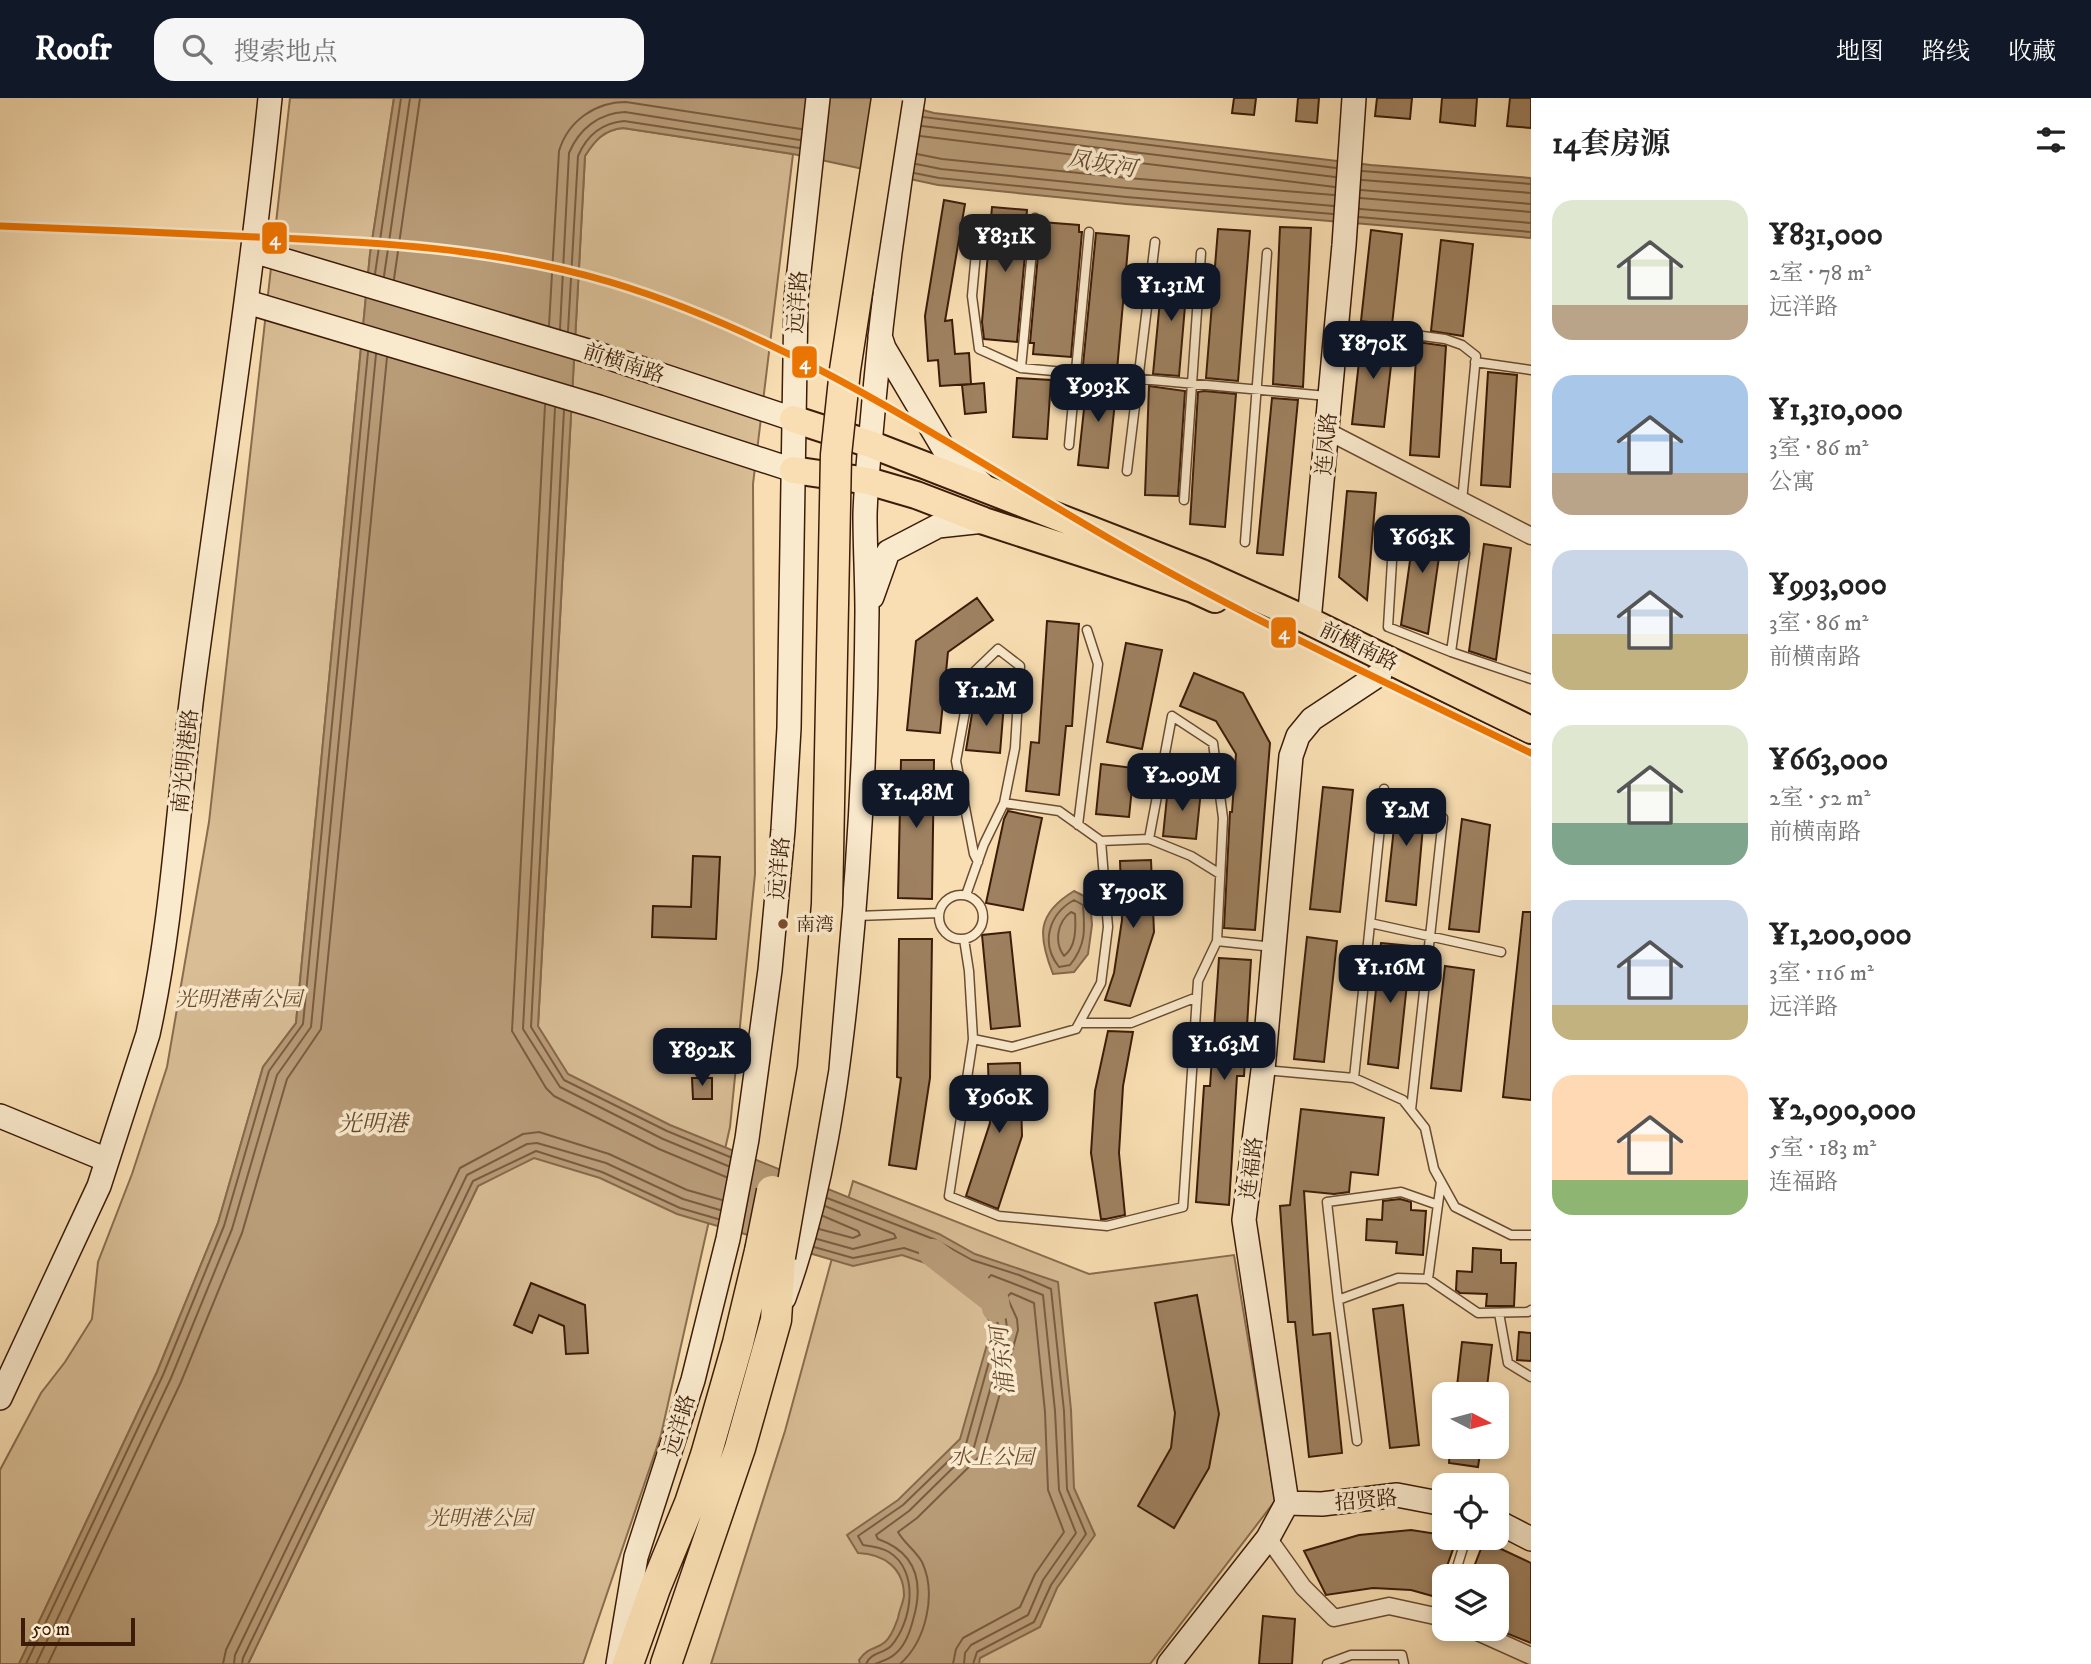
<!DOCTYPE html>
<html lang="zh">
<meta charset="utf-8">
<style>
body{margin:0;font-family:"IM FELL DW Pica","Noto Serif SC",serif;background:#f6f6f6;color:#222;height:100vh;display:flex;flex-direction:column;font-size:26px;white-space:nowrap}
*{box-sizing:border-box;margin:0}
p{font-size:23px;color:#767676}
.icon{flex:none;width:38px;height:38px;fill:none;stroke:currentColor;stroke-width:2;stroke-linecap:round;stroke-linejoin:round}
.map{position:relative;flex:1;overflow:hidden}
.drawer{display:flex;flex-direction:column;background:#fff;width:560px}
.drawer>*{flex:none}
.needle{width:46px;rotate:96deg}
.buttons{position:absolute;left:1432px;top:1284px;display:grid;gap:14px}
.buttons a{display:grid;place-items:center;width:77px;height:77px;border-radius:14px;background:#fff;box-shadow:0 4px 10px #0003;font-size:35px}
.scale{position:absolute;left:21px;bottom:18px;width:114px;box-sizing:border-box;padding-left:7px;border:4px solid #3c1c08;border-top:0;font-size:19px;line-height:24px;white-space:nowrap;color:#3c1c08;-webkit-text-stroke:5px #faeacd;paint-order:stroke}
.price{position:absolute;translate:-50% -60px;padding:0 16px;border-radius:14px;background:#111827;color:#fff;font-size:23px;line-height:46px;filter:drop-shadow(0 2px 4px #0008)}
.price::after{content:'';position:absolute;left:50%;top:42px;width:21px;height:16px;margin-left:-10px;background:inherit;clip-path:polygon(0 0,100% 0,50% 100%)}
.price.current{background:#222;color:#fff}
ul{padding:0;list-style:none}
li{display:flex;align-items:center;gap:21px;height:175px;padding:0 21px}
li span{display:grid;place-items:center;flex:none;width:196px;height:140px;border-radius:21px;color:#555}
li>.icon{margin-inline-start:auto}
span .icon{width:84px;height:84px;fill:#fffc;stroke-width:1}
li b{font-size:30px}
h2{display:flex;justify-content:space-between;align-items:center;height:84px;padding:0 21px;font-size:30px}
header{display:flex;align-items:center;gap:42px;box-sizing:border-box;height:98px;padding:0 35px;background:#111827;color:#fff}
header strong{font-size:33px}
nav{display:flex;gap:38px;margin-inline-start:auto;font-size:24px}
.search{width:490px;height:63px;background:#f6f6f6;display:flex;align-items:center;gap:18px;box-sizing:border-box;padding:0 24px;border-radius:21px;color:#767676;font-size:26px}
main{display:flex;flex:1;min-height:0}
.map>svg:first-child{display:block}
.green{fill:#d8bd95;stroke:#8a6c4e;stroke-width:2}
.water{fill:#b89c78;stroke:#86694b;stroke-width:2}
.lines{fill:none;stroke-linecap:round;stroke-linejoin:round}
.shore{stroke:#7a5c40;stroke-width:2}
.river{stroke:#b89c78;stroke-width:28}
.building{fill:#9e8160;stroke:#3c1c08;stroke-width:2}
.lane-casing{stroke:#6b4c32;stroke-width:11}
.street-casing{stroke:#6b4c32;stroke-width:19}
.secondary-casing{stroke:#3c1c08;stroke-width:26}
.primary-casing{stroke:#3c1c08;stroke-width:30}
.highway-casing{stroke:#3c1c08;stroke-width:33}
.lane{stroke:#faeacd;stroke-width:8}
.street{stroke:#faeacd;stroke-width:16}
.secondary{stroke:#faeacd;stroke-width:23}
.primary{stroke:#f8deb2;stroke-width:26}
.highway{stroke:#f8deb2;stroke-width:30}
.highway-bridge-casing{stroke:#3c1c08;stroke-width:33;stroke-linecap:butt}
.highway-bridge{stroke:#f8deb2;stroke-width:30}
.metro-1-casing{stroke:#faeacd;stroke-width:12}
.metro-1{stroke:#ec7501;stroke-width:7}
.bus-dot{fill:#7a4b2a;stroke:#faeacd;stroke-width:2.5}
.labels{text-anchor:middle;stroke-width:7;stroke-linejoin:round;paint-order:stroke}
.bus-label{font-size:19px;fill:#3c1c08;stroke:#faeacd;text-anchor:start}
.street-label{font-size:21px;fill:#3c1c08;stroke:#faeacd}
.park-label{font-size:21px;font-style:italic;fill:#6b4c32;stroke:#faeacd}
.water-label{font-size:23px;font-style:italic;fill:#67492f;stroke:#faeacd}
.line-badge{stroke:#faeacd;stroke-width:2.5}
.badge-label{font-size:19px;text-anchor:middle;font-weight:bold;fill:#fff}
</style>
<header>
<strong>Roofr</strong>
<div class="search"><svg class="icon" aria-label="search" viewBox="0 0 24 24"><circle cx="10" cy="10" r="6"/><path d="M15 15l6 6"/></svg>搜索地点</div>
<nav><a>地图</a><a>路线</a><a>收藏</a></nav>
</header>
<main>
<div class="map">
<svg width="1531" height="1566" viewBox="0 0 1531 1566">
<rect width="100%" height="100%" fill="#f8deb2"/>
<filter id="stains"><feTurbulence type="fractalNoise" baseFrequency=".00286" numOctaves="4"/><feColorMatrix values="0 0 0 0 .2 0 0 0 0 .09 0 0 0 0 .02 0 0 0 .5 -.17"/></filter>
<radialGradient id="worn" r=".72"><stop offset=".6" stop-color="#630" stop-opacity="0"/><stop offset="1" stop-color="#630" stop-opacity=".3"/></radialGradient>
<path class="green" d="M290,0H394L370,156L296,925L263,969L218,1125L157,1274L19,1566H0V1372L41,1295L65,1264L92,1221L98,1164L132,1076L167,969L209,724Z
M623,30L793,56L753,386L755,776L730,1029L661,1337L583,1566H248L478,1088L538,928L585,58C595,42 604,32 623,30Z
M853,1083L1089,1176L1234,1157L1275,1403L1150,1566H711L785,1333Z"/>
<path class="water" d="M394,0H879L934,15L1371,67L1531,80V140L1126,106L938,87L793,56L623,30C604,32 595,42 585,58L538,928L568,976L670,1027L939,1136L975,1156L1058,1184L1071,1312L1074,1390L1095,1437L1057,1490L1040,1529L980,1560L979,1566H860L859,1562C869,1548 876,1552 885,1544C892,1538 895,1528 898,1520C899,1513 903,1505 904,1498C904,1470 884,1456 858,1455L847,1437L898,1402L960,1341L992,1229L969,1180L902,1157L853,1168L677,1116L600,1080L534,1060L478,1088L248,1566H19L157,1274L218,1125L263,969L296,925L370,156Z
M1074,793L1090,801L1092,827L1088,856L1074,874L1053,876C1038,838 1036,816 1074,793Z"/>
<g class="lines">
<path class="shore" d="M923,19L1336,70
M922,28L1335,79
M920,38L1335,89
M917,56L942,61L1128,80L1334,97
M916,66L941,71L1127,90L1334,108
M1362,73L1531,86
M914,75L939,80L1126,99L1333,116
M1362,82L1531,95
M1361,92L1531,106
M1360,100L1531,114
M1360,111L1531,125
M1359,119L1531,134
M375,176L401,0
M384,178L410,0
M394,181L420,0
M549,228L559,53C568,23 595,4 626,4L801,31
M560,231L569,55C579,31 599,15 625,14L800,42
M568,233L578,58C587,37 601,25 624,23L799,50
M545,307L512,933L546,990L554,998L659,1051L726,1079
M555,310L523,931L560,989L663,1041L728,1068
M564,312L531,929L564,982L667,1033L730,1059
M1074,802L1083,807C1085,832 1086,847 1070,867L1059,869C1040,845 1049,816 1074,802Z
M1071,814L1075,816C1076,831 1076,849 1064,858C1054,844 1057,824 1071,814Z
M827,1100L936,1142L972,1162L1019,1177L1051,1191L1064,1313L1067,1391L1086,1436L1051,1487L1034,1524L977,1554L973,1566
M819,1131L853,1140L860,1137L858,1133L823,1118
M817,1141L853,1151L896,1140L894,1136L825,1108
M814,1149L853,1160L904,1150L971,1173L975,1177L999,1228L966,1346L903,1407L858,1438L863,1447C871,1448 881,1449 889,1454C920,1473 912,1524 891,1548C883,1556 871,1554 866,1566
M26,1566L163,1277L224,1128L269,973L303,926L368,254
M36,1566L171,1280L232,1131L277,977L311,929L376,256
M48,1566L181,1284L242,1135L287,981L321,931L387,259
M223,1566L226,1552L460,1070L523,1036L539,1034L609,1056L687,1092L722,1102
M234,1566L235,1557L467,1077L527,1046L537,1045L606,1065L683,1101L720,1112
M242,1566L243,1560L473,1083L536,1053L602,1074L680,1110L718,1121
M875,1566C882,1563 890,1561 895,1556C905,1548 910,1534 913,1522C924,1485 917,1455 878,1441L876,1437L909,1413L974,1349L1007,1231L1006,1222L987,1182L991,1177L1043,1197L1055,1313L1059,1392L1076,1435L1043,1482L1028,1517L971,1547L965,1555L964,1566
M900,1566C926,1543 937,1496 922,1464C916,1453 904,1445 898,1434L917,1420L983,1355L1018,1232L1017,1221L1007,1199L1011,1195L1034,1205L1045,1314L1048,1392L1064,1434L1035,1476L1020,1509L963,1540L956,1551L953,1566"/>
<path class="river" d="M933,1155L995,1203L996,1210"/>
</g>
<path class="building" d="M1234,0H1256L1254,17L1232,15Z
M1298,0H1319L1317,25L1296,23Z
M1377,0H1412L1410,21L1375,18Z
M1442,0H1477L1475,28L1440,24Z
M1510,0H1531V30L1507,28Z
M944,102L965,106L945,223L952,222L955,256L969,255L971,286L940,288L938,262L928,263L925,218Z
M992,109L1027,112L1026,123H1028L1017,244L984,241L982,224Z
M1041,124L1079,127V134H1082L1071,259L1033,256L1034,245H1030Z
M1280,129L1311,130L1303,289L1273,286Z
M1218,131L1250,133L1238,283L1206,280Z
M1371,132L1402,136L1392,227L1361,223Z
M1096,135L1129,138L1117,272L1088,270V267H1083Z
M1441,142L1473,146L1463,238L1431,233Z
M1163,171L1188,173L1179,278L1153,276Z
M1362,237L1394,241L1384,329L1352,326Z
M1417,244L1446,248L1439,359L1410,357Z
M1488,274L1517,277L1510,389L1481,387Z
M1017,280L1051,282L1047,341L1013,339Z
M1087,283L1117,285L1108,370L1078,367Z
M984,285L986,314L965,316L962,287Z
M1149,288L1185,293L1178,398L1145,397Z
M1204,293L1236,296L1225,429L1190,426L1198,294Z
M1272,300L1298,302L1283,457L1257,455Z
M1347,393L1376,395L1367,502L1339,479Z
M1416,420L1444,424L1428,536L1401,527Z
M1484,446L1511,450L1496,562L1469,553Z
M977,500L993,522L948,554L940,635L907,632L916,543Z
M1047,523L1079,526L1072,628H1066L1059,697L1026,693L1031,644L1039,645Z
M1126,545L1162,552L1142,651L1107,644Z
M1194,575L1243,595L1270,645L1255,832L1224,830L1230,714H1232L1236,656L1216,623L1180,608Z
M974,603L1004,606L1000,655L966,652Z
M901,662H934L932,801L898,800Z
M1101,666L1134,670L1129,719L1096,716Z
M1168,689L1201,692L1196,741L1163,738Z
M1323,689L1353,692L1340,814L1310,811Z
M1398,693L1426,695L1416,807L1386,803Z
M1008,713L1042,720L1023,812L986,805L1004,721Z
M1462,721L1490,727L1479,834L1449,831Z
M693,758L720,759L716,841L652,839L653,808L691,809Z
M1151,762L1154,834L1130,908L1105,902L1114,875L1122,822L1120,763Z
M1523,814H1531V1002L1503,999Z
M1010,834L1020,928L991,931L982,837Z
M1307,839L1337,843L1324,964L1294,961Z
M899,841H932L930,980L916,1071L889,1067L901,980L897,979Z
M1381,845L1411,848L1398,970L1368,966Z
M1219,860L1251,862L1244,978H1237L1229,1107L1196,1104L1204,988H1210Z
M1445,868L1474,872L1461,993L1431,990Z
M1108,933L1133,934L1123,988L1119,1055L1125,1117L1106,1121H1101L1091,1055L1095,993Z
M1020,965L1022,1038L998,1111L966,1098L990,1025L988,966Z
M692,980H712V1001H693Z
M1301,1011L1384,1020L1378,1077L1351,1074L1349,1094L1334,1096L1304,1093L1313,1237L1330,1235L1342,1355L1309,1359L1295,1224H1288L1280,1108L1290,1107Z
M1400,1101L1411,1104V1112L1426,1113L1423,1157L1396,1155L1397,1144L1366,1142L1367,1121L1382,1122L1383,1103Z
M1473,1150L1501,1152V1165H1516L1514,1208H1486L1487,1196L1460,1195L1456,1192L1457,1173L1472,1174Z
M531,1185L585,1207L588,1255L566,1256L564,1228L539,1217L532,1235L514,1227Z
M1197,1197L1219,1316L1209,1370L1174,1430L1138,1408L1171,1350L1175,1315L1155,1205Z
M1403,1207L1419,1347L1390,1350L1373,1211Z
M1519,1234L1531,1235V1263L1517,1262Z
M1462,1244L1492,1247L1486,1297H1456Z
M1450,1349H1481L1478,1369L1449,1365Z
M1411,1432L1444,1437V1440H1457L1436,1499L1411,1492L1373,1490L1326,1497L1304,1453L1359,1437Z
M1484,1443L1531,1465V1545L1496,1531V1479H1470Z
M1263,1518L1295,1521L1292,1566H1259Z"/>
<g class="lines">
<g class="lane-casing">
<path id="lane" d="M1035,120L1021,270L1327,298
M979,122L972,198L979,251L1021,270
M1340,227L1445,241L1462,247L1476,258L1462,403
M1475,264L1531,272
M1069,347L1089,134
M1127,373L1155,144
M1184,402L1201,155
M1394,430L1388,529L1451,554
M1245,444L1267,155
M1465,455L1451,554L1531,581
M1078,727L1098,566L1087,532
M1149,741L1191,758L1220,776
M1101,743L1149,741L1172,618L1213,645L1223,720L1217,843
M978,764L974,756L956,663L972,576L998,551L1020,568L1015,650L1004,705
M939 819a22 22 0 1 1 44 0a22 22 0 1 1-44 0Z
M857,818L939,815
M1370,825L1501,854
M964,841L969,873L973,941L1012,949L1076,931L1101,885L1108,829L1101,743L1059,713L1004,705L984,746L966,797
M1080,925H1131L1197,899
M973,941L949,1098L999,1118L1107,1128L1183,1109L1198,883L1217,843L1273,849
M1265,972L1354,980L1403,1002L1425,1030L1434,1071L1455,1109L1511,1137H1531
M1354,980L1384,691
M1411,1012L1443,720
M1438,1107L1401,1094L1327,1104L1338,1202L1398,1180L1428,1181L1478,1215L1528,1214L1531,1212
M1428,1181L1441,1084
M1338,1202L1357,1343
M1499,1215L1508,1265L1531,1279
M1454,1479L1466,1440
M1327,1566L1351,1557H1402L1404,1566"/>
</g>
<g class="street-casing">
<path id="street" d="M1327,333L1531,438
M1268,1440L1303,1489L1334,1520L1389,1508L1444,1520
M1471,1531L1531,1558"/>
</g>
<g class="secondary-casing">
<path id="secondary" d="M253,153L598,256L793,321
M247,204L599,309L793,372
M880,238L884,250L945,353L982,386
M872,499L888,454L938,428L984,423
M1309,523L1344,147L1354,0
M0,1018L107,1062
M784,1200C822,1096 837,989 848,879C860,758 866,636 867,514C867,482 865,449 865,417C866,379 871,340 874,302C883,200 896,100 913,0
M0,1300L99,1088L148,936C173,822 178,705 193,589C219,393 250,197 270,0
M1287,1405L1322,1406L1397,1397L1444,1406
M1496,1423L1531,1441
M618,1566L636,1459L693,1282L728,1141L747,1041L770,872L783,732L789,630L796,201L818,0
M1169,1566L1268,1440L1287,1405L1244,1122L1263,972L1291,658L1298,638L1312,621L1380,576"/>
</g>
<g class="primary-casing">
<path id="primary" d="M793,321L870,346L1202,475L1309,523L1531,632
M793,372L868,383L916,397L984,423L1193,491L1215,501"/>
</g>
<g class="highway-casing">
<path id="highway" d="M628,1566L655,1490L690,1405L706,1357L738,1245L760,1153
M666,1566L740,1350L776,1222L780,1159"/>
</g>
<use href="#lane" class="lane"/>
<use href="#street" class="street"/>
<use href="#secondary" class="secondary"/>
<use href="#primary" class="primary"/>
<use href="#highway" class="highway"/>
<g class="highway-bridge-casing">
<path id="highway-bridge" d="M760,1153L772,1093
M780,1159L813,970L827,806L836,357L845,272L887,0"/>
</g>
<use href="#highway-bridge" class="highway-bridge"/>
<g class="metro-1-casing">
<path id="metro-1" d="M0,128C86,131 171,135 257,139C375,144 495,150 610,184C791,238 948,347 1110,441C1246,520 1389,586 1531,655"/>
</g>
<use href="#metro-1" class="metro-1"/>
</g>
<circle class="bus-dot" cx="783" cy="826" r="6"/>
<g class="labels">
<g class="bus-label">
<text x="796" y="833">南湾</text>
</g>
<g class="street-label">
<text transform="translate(797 204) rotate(-86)" y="7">远洋路</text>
<text transform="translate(624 265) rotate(18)" y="7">前横南路</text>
<text transform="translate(1326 346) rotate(-85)" y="7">连凤路</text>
<text transform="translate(1359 548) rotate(26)" y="7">前横南路</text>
<text transform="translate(185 663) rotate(-84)" y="7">南光明港路</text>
<text transform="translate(779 770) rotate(-85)" y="7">远洋路</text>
<text transform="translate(1251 1070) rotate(-83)" y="7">连福路</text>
<text transform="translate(679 1327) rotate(-73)" y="7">远洋路</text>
<text transform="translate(1366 1402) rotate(-5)" y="7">招贤路</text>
</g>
<g class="park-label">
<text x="239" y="908">光明港南公园</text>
<text x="992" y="1366">水上公园</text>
<text x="480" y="1427">光明港公园</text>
</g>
<g class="water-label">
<text transform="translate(1102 65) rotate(9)" y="8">凤坂河</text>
<text x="373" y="1033">光明港</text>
<text transform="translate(1002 1263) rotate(-96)" y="8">浦东河</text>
</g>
</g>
<g class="line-badge">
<rect x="261" y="123" width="27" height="34" rx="7" fill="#ec7501"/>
<rect x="791" y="247" width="27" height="34" rx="7" fill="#ec7501"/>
<rect x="1270" y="518" width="27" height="33" rx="7" fill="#ec7501"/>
</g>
<g class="badge-label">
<text x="275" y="147">4</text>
<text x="805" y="271">4</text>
<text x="1284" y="541">4</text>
</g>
<rect width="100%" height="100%" filter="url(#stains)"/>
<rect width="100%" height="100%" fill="url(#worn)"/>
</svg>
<div class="buttons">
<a><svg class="needle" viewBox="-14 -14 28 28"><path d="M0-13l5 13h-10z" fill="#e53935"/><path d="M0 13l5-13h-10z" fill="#767676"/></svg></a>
<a><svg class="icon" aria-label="locate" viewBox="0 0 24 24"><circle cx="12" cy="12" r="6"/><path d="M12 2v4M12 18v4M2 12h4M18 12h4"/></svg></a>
<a><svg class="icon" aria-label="layers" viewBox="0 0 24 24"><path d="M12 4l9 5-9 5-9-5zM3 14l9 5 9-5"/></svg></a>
</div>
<div class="scale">50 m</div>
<b class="price current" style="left:1005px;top:176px">¥831K</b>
<b class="price" style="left:1171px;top:225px">¥1.31M</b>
<b class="price" style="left:1373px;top:283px">¥870K</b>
<b class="price" style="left:1098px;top:326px">¥993K</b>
<b class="price" style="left:1422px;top:477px">¥663K</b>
<b class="price" style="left:986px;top:630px">¥1.2M</b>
<b class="price" style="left:1182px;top:715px">¥2.09M</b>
<b class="price" style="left:916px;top:732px">¥1.48M</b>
<b class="price" style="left:1406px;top:750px">¥2M</b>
<b class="price" style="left:1133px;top:832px">¥790K</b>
<b class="price" style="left:1390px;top:907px">¥1.16M</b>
<b class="price" style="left:1224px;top:984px">¥1.63M</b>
<b class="price" style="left:702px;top:990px">¥892K</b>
<b class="price" style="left:999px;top:1037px">¥960K</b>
</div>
<section class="drawer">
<h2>14套房源<svg class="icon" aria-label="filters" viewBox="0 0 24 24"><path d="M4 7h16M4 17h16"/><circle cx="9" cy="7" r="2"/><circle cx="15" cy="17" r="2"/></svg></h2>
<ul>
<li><span style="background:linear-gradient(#dfe7d0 75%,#b9a48a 0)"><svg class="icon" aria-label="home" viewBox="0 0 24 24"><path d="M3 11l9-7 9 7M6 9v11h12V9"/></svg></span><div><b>¥831,000</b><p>2室 · 78 m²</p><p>远洋路</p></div></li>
<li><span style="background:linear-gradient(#a9c7e8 70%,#b9a48a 0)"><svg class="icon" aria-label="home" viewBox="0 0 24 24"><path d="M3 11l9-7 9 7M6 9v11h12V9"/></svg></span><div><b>¥1,310,000</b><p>3室 · 86 m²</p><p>公寓</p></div></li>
<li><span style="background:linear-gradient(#c9d6e8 60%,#c2b280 0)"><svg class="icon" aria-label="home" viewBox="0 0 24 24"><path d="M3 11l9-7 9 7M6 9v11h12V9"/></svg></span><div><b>¥993,000</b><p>3室 · 86 m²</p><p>前横南路</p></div></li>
<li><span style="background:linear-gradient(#dfe7d0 70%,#7fa58c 0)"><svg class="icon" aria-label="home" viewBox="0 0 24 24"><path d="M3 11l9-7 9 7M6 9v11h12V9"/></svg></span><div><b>¥663,000</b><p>2室 · 52 m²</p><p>前横南路</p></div></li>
<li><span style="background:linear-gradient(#c9d6e8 75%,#c2b280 0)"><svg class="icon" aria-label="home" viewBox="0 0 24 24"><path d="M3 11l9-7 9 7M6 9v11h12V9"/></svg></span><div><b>¥1,200,000</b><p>3室 · 116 m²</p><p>远洋路</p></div></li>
<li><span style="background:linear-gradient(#ffd9b3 75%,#8fb573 0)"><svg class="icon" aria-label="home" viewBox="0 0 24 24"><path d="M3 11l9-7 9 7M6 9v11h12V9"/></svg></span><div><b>¥2,090,000</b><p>5室 · 183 m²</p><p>连福路</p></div></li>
</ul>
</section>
</main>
